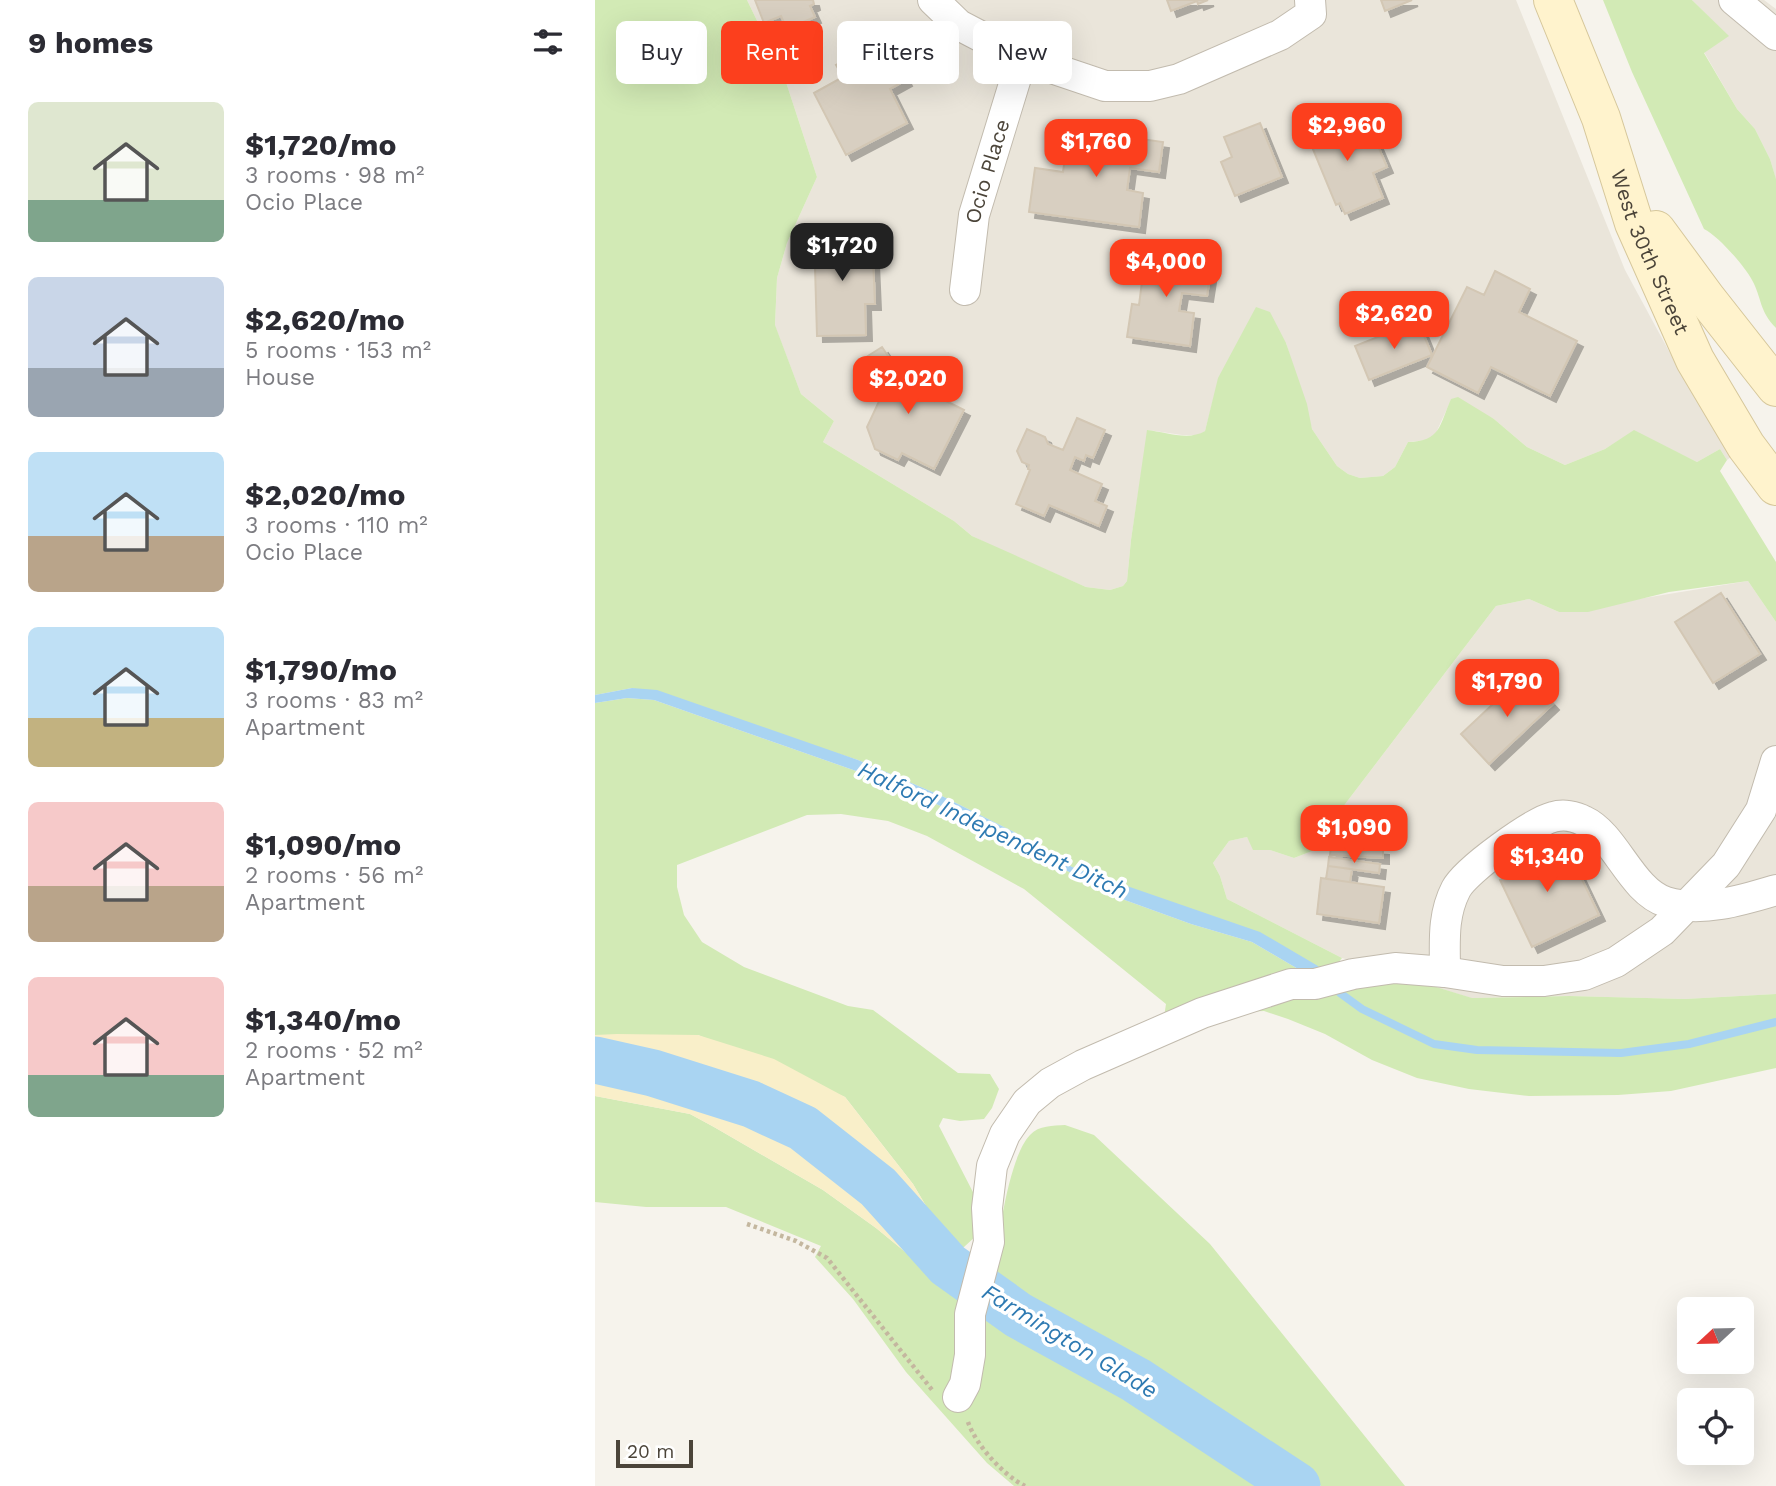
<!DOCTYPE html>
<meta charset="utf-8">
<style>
body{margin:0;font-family:"Work Sans",sans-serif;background:#f7f7f7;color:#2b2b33;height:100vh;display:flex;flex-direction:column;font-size:26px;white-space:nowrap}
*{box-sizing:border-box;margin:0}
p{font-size:23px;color:#7c7c81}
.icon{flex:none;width:38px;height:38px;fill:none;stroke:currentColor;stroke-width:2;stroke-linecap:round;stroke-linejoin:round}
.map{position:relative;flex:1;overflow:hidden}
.sheet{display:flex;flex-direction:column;background:#fff;width:595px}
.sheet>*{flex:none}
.hud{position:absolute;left:21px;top:21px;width:665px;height:63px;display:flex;gap:14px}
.needle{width:46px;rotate:248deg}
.controls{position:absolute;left:1082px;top:1297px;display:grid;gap:14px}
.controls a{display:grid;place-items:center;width:77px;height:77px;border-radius:10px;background:#fff;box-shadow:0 7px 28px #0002;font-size:35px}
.scale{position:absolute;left:21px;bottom:18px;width:77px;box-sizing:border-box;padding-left:7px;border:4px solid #4b4439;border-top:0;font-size:19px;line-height:24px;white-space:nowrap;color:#4b4439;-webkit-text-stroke:5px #fff;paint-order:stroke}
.price{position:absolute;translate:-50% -60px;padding:0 16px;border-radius:14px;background:#fc3f1d;color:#fff;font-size:23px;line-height:46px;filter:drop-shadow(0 2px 4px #0008)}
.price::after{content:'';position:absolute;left:50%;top:42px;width:21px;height:16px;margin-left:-10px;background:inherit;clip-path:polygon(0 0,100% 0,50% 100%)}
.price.active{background:#222;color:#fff}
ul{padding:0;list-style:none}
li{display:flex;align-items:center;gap:21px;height:175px;padding:0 28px}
li span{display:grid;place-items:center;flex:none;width:196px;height:140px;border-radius:10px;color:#555}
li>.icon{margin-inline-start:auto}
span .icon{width:84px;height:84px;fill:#fffc;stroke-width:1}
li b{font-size:30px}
h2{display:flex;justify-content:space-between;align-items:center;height:84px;padding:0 28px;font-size:30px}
.chip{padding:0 24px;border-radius:10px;background:#fff;box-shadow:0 7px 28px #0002;font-size:24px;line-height:63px}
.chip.active{background:#fc3f1d;color:#fff}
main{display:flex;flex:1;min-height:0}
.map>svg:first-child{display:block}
.residential{fill:#eae5da}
.green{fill:#d2eab5}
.sand{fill:#f9efc9}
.water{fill:#a9d4f2}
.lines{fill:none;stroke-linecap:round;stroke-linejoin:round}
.stream{stroke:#a9d4f2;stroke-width:8}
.river{stroke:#a9d4f2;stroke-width:47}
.building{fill:#d8cfc1;stroke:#d3c7b4;stroke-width:2;filter:url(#shadow)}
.minor-casing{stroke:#c2bbae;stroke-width:32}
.secondary-casing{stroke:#d6c79b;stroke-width:40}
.path{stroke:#c4b79f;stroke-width:4.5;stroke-dasharray:3.5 3.5;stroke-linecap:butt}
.minor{stroke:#fff;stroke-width:30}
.secondary{stroke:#fff3cd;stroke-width:38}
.labels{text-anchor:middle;stroke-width:7;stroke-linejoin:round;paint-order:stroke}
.street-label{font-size:21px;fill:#4b4439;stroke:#fff}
.water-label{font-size:23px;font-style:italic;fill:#2e7ab2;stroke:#fff}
</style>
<main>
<section class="sheet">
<h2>9 homes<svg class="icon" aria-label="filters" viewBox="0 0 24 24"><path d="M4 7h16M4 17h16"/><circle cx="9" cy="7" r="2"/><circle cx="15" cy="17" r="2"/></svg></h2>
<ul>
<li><span style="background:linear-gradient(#dfe7d0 70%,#7fa58c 0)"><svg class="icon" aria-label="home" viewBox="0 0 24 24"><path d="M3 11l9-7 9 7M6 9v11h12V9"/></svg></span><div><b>$1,720/mo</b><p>3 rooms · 98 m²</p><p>Ocio Place</p></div></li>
<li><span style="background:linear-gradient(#c9d6e8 65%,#9aa5b1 0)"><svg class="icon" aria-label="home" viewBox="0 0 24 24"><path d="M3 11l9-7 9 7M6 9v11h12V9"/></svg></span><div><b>$2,620/mo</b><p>5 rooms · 153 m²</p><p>House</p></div></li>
<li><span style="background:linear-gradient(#bfe0f5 60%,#b9a48a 0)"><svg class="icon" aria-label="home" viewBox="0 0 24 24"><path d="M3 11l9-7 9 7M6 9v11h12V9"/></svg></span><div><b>$2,020/mo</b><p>3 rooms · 110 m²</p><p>Ocio Place</p></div></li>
<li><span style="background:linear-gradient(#bfe0f5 65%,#c2b280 0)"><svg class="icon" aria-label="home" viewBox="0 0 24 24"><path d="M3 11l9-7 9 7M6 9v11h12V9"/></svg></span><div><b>$1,790/mo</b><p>3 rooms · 83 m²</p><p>Apartment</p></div></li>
<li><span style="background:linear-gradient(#f6c9c9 60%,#b9a48a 0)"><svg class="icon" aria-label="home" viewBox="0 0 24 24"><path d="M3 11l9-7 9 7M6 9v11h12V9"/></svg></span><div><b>$1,090/mo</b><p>2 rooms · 56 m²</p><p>Apartment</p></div></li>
<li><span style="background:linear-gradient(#f6c9c9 70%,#7fa58c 0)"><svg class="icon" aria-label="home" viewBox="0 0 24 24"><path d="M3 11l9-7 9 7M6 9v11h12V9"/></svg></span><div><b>$1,340/mo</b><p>2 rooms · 52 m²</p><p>Apartment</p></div></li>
</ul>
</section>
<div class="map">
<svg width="1181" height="1486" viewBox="0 0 1181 1486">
<defs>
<filter id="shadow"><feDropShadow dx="6" dy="6" stdDeviation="0" flood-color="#0004"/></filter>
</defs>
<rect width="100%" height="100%" fill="#f6f3ec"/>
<path class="residential" d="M152,0H921L1030,270L1089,379L1136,457L1132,460L1125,449L1102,462L1039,431L1010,449L970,465L932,447L899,419L856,400L840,435L834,440L813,442L800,467L788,476L765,478L753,474L742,466L717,429L691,343L624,378L610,431L604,435H587L553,430L536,540L532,581L528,586L515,590L491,587L406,550L377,536L359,521L228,442L239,421L206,394L180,326L182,278L192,243L222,177L189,76Z
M1097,0H1169L1181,9V180L1175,159L1160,129L1142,109L1109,52L1133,36Z
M1153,581L1181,622V994L1090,999L974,996L876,998L747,958L632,899L625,876L618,863L634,841L652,837L659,850H675L699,858L725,848L741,816L901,606L934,599L964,612Z"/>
<path class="green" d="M0,0H152L189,76L222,177L192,243L182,278L180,325L206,394L239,421L228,442L359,521L377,536L491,587L515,590L528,586L532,581L536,540L552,430C570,432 594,441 610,431L623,378L661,307L675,312L691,343L712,404L717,429L742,466L753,474L765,478L788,476L800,467L813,442C846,441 844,426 856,399L863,397L899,419L932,447L970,465L1010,449L1039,430L1102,462L1125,449L1132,460L1125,471L1181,562V622L1153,581L1074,592L993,612H964L934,599L901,606L741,816L725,848L699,858L675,850H658L652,837L634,841L618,863L625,876L632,899L747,958L739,968L729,973L583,905L477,867L419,832L349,797L263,760L37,688L0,695Z
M1008,0H1097L1134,36L1109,53L1142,109L1160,129L1175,159L1181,179V328C1164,311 1167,298 1157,280C1149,265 1123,236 1109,229L1037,72Z
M32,698L59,700L281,778L385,823L516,895L596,924L657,942L715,976L569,1017L571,1004L429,889L332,836L293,821L246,814L212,815L82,865V887L89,915L107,942L149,967L253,1006L278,1010L363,1073L395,1074L404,1089L397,1108L389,1119L365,1121L348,1118L344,1126L381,1198V1236L369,1247H359L347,1233L318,1184L250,1097L103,1035H0V703Z
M812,978L877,998L974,996L1090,999L1181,994V1068L1076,1091L1023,1095L934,1096L874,1089L822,1078L777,1060L730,1034L693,1019L669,1011L647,1012L677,995Z
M0,1096L95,1114L119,1127L228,1190L281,1228L364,1296L476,1362L529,1387L598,1436L686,1486H419L392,1463L311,1372L258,1299L220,1257L226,1246L131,1207H51L0,1202Z
M470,1125L499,1135L615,1244L810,1486H726L625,1416L574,1388L495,1339L398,1275C403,1242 413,1158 435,1135C444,1125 458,1126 470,1125Z"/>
<path class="sand" d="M22,1034L103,1035L179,1059L250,1097L318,1184L347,1233L359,1247L389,1270L434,1297L495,1339L574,1388L625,1416L726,1486H686L598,1436L529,1387L476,1362L364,1296L281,1228L228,1190L119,1127L95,1114L0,1096V1035Z"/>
<path class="water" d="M37,688L62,690L263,760L349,797L419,832L477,867L665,932L723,966L729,973L715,976L657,942L596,924L516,895L385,823L281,778L59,700L32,698L0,703V695Z"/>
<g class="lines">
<path class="stream" d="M745,993L767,1009L839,1044L882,1050L1026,1053L1094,1044L1181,1022"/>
<path class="river" d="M0,1060L58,1073L156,1104L208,1128L283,1187L353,1265L423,1315L541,1380L702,1486"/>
</g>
<path class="building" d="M160,0H218L219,4L215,6L220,17L192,29L186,16L169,23Z
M572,0H613L603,4L602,1L576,11Z
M786,0H817L790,11Z
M290,40L311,80L295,89L312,123L251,155L219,93L248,77L241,65Z
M752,110L762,134L747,141L751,153L781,141L792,167L778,173L788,198L750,214L745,203L741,205L710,130Z
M665,123L687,177L640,196L626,162L637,157L629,137Z
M474,129L568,142L564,172L535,168L532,190L548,193L544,227L434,212L440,168L468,172Z
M268,230L269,260L278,259L280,304H270L271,335L222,336L219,232Z
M542,253L592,260L591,267L616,270L612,296L587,293L584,311L599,313L595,346L532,337L537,304L544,305L548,274L540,273Z
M900,271L935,289L924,312L982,341L955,396L896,367L883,393L832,367L872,287L889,295Z
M823,321L837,355L774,380L760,346Z
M287,347L307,377L303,384L339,401L341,396L369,410L339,469L307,453L303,460L280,449L272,427L287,395L265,361Z
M482,418L510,430L498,458L491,455L489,461L480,457L475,470L507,484L500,501L512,506L504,526L454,505L449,516L421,504L435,470L433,469L434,465L427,462L422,451L432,429L450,437L453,444L468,450Z
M1126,593L1165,654L1118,683L1080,622Z
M930,674L958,704L894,764L866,734Z
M937,843L945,861L972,848L1004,915L937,947L905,880L922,872L914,854Z
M736,846L788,849V858L735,855Z
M734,857L785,864L784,873L733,866Z
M733,866L757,869L755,882L731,879Z
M726,878L789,887L784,923L722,914Z"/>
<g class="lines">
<g class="minor-casing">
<g id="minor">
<path d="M338,0L364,25L427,58L510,86H555L584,79L685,35L716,14L715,0"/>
<path d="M1139,0L1181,35"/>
<path id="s1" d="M370,290L379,215L427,58"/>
<path d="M850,972C850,943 847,916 861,889C871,870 938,822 958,817C968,814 980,816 989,821C1020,835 1036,891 1071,902C1106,913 1148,900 1181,890"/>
<path d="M363,1397L370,1384L375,1355V1314L394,1242L392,1208L397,1166L410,1134L432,1102L455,1083L488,1065L607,1013L696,984H720L758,974L800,968L850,972L908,981H949L989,975L1021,962L1067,931L1131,865L1166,810L1181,761"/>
</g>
</g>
<g class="secondary-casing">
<g id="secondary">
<path id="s2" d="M958,0L1006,118L1039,223L1100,360L1151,446L1181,486"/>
<path d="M1061,230L1111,298L1181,387"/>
</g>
</g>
<path class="path" d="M152,1224L201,1241L232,1258L338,1391
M373,1422C381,1445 408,1475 430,1486"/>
<use href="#minor" class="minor"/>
<use href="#secondary" class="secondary"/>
</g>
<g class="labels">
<g class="street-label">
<text dy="7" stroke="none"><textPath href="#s1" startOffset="121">Ocio Place</textPath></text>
<text dy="7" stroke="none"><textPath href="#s2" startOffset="270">West 30th Street</textPath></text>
</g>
<g class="water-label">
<text transform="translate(398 830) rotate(25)" y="8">Halford Independent Ditch</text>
<text transform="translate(475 1341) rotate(31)" y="8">Farmington Glade</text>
</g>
</g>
</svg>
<div class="controls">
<a><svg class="needle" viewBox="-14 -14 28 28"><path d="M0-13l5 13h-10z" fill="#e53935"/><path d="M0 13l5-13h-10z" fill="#7c7c81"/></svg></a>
<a><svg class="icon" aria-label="locate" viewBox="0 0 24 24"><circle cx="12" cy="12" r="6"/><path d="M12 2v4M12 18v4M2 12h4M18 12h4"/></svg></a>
</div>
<div class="scale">20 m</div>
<b class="price" style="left:752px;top:163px">$2,960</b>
<b class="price" style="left:501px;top:179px">$1,760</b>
<b class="price active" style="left:247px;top:283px">$1,720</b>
<b class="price" style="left:571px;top:299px">$4,000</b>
<b class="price" style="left:799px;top:351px">$2,620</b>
<b class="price" style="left:313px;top:416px">$2,020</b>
<b class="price" style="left:912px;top:719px">$1,790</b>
<b class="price" style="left:759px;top:865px">$1,090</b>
<b class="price" style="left:952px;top:894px">$1,340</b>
<div class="hud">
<a class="chip">Buy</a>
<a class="chip active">Rent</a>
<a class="chip">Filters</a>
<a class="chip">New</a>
</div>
</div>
</main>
